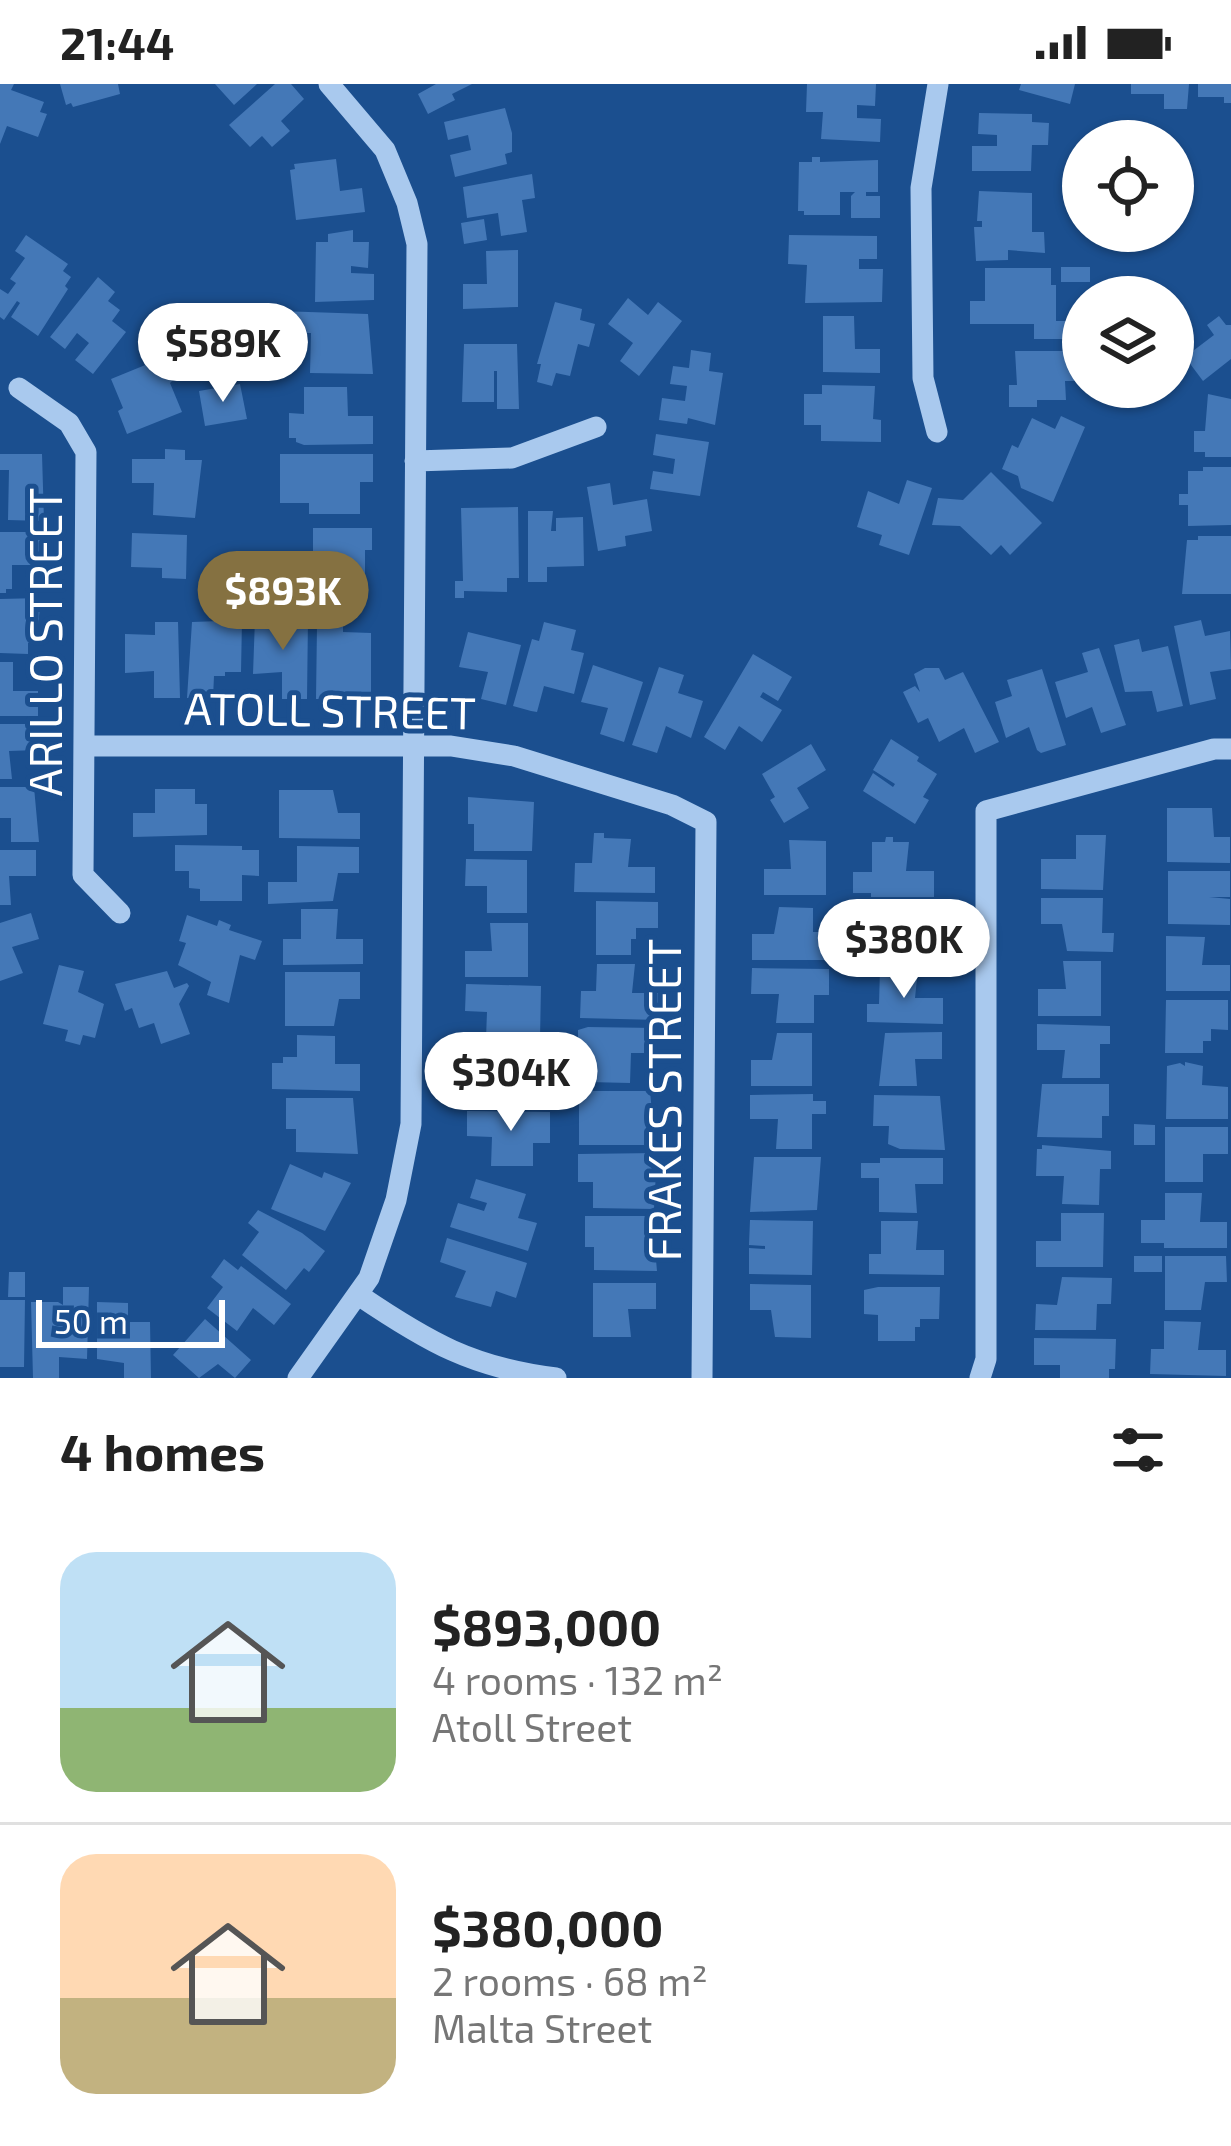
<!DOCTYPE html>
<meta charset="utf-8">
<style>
body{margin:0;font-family:"Exo 2",sans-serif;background:#f6f6f6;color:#222;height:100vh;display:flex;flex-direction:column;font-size:45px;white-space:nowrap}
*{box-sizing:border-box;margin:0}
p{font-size:39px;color:#767676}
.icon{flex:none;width:66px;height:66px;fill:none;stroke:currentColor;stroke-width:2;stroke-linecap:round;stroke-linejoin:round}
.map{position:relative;height:1294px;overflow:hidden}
.sheet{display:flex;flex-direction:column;background:#fff;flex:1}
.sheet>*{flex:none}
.tools{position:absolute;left:1062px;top:36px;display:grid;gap:24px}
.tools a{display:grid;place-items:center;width:132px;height:132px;border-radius:50%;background:#fff;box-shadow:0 3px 9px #0004;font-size:60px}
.scale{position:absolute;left:36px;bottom:30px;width:189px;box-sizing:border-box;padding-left:12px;border:6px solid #fff;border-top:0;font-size:33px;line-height:42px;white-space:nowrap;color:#fff;-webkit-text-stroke:9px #1b4f8f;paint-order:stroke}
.price{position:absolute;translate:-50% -102px;padding:0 27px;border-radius:42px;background:#fff;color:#222;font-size:39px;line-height:78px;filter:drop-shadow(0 3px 6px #0008)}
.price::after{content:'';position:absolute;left:50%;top:72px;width:36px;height:27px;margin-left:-18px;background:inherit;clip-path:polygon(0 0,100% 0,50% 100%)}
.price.selected{background:#857141;color:#fff}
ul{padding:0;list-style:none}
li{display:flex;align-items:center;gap:36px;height:300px;padding:0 60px}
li+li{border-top:3px solid #e0e0e0}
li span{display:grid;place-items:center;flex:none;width:336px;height:240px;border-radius:36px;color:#555}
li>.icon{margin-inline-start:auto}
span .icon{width:144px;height:144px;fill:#fffc;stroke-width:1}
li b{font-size:51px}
h2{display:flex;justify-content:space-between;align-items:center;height:144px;padding:0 60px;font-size:51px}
.status{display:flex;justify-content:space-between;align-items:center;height:84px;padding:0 60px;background:#fff;direction:ltr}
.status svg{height:33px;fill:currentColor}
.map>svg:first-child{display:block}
.building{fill:#4478b7}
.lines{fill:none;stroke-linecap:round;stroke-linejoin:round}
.minor{stroke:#a9c9ee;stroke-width:21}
.labels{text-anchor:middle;stroke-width:10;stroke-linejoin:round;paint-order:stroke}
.street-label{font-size:45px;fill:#fff;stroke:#1b4f8f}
</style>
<div class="status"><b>21:44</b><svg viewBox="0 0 49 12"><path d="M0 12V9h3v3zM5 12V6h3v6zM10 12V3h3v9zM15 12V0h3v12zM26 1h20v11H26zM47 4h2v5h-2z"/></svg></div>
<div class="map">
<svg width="1231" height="1294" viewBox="0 0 1231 1294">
<rect width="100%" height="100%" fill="#1b4f8f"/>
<path class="building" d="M0,0H14L11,6L44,18L40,28L47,30L38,53L7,42L0,60Z
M60,0H118L120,10L73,23L71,19L66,21Z
M215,0H257L234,21Z
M275,0H291L304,15L281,37L290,47L272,63L262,52L250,63L229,41Z
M436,0H472L452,10L455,16L428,30L418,10Z
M807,0H876L875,22L857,21V34L881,35L880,58L821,55L823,28H806Z
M1021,0H1075L1070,20L1019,6Z
M1131,0H1189L1187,25H1164V10H1131Z
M1198,0H1231V19H1224V13H1198Z
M505,24L512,49V68L505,70L507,80L455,93L450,71L471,66L468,51L448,56L444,38Z
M979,29L1032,30V38L1049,39L1048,61H1032L1031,87H972V62H997V51L978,50Z
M812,73H820V78L878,76V108H866V112H880V134H851V112L855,108H840V131H804V127H798L799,78H812Z
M336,75L340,107L362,104L365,128L296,136L290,86L295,85L294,80Z
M532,90L535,114L522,116L527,148L501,152L498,129L467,134L463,103Z
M979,107L1032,109V148H1044L1045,169L1008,166V176L976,177L974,143H982V137H977Z
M484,135L487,156L464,160L461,139Z
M353,146V158H369L368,184L351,182V189L374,190V216L315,218L316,158H328V150Z
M26,151L68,180L63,187L71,193L65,202L68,205L38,252L11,233L20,219L17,217L4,236L0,233V205L8,210L16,199L10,195L25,174L15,167Z
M789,151L877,152V175H859V185H883L882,218L805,219L807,181L788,180Z
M518,166V223L463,225V200H487L486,167Z
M1061,183H1090V198H1061Z
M985,184H1051V201H1056V237H1083V255H1034V240H970V217H985Z
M98,193L115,208L108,217L120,226L112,237L126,248L93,290L75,276L89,259L77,249L65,265L50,253Z
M628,214L648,231L658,218L682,237L639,292L620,277L633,259L608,240Z
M555,218L582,225L580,236L595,240L589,263L578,260L570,292L556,289L552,302L537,298L541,280H537Z
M279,227L368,230L373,290L310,289L311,249H279Z
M823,232H854L855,265H880V289L823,288Z
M1219,232L1226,241H1231V275L1203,297L1185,273L1214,251L1207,241Z
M464,260H517L519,325H497V287H494V318H462Z
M172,262L183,286L170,299L182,328L127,350L118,327L123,324L111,295L160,275Z
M691,266L711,269L709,287L723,289L715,341L688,334L687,340L659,336L662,314L685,317L687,302L670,300L673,282L689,284Z
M1015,267H1083V297H1065L1066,316H1037V323H1009V301H1017Z
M240,300L247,335L205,342L199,307Z
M822,301L875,302L873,335L881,336V358L821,357V341H804V310H822Z
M304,303H347L348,332H373V360L304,361L296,358V354H289V329L304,330Z
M1208,310L1231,315V373H1205V368H1194V347H1205Z
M1061,332L1085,343L1053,418L1021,404L1018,392L1002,385L1012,361L1018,364L1032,334L1055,345Z
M656,350L709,358L700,412L650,405L653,387L673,390L675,375L653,371Z
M165,365L185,366V376H202L195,434L153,431L154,399H132V375H165Z
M0,370H42L44,437L8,436L9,386H0Z
M280,370H373V398H360V430H309V419H280Z
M1203,383H1231V441L1188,442V421H1179V410H1188V387H1203Z
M991,388L1042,439L1010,471L1001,461L991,471L960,442L932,441L938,414L963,416Z
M907,396L932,404L909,471L879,461L882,451L857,443L868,407L899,420Z
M610,399L613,421L647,415L652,447L625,452L626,462L598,467L587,403Z
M518,423L519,494H507V508L464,507V514H455V497H463L461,424Z
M528,427H553L551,447H556V434L583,433L584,482L547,483V498H528Z
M313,444H372V466H365V500L313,499V493H297V472H313Z
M0,448H42V481H12V505H6V509H0Z
M132,449L187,451L186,495L162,494V484L131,483Z
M1198,452H1231V510H1182L1187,456H1198Z
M216,477H248V511L216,512Z
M41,514L36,559H28V570L0,569V515Z
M255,534H308L307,615H282V588L253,590Z
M1201,536L1205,552L1230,547L1231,585L1210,588L1216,615L1190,621L1174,542Z
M220,537H242L241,588H225V592H214L213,614H187L192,538Z
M155,538H178L180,614H154V587L125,589V550L155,551Z
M544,538L576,546L571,566L584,569L574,610L544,602L537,628L531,627L513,622L532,555L539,557Z
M317,541H343V548L371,549V616L316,615Z
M468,548L521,561L506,621L481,615L488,588L459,583Z
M1139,555L1142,568L1168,562L1183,622L1157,628L1152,607L1125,608L1114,561Z
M1099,564L1126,641L1101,649L1092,623L1066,634L1055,598L1088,588L1082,569Z
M753,570L792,593L778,617L763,608L760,613L782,626L762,658L739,642L725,666L704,653Z
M0,578H13V607H38V632H0Z
M593,581L643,598L624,658L600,650L608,624L581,618Z
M659,583L684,591L678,609L703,617L691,654L666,642L657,669L632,661Z
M925,584H939L945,596L963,588L999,658L975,669L964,644L939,658L928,634L918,639L903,608L915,602L920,608L914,590Z
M1042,585L1066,661L1041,669L1037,666L1029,643L1006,654L995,618L1012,612L1007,596Z
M0,640H37V666L9,667L12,695H0Z
M891,655L919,673L917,677L937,690L923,713L929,716L915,740L863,707L873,689L893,703L895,700L873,686Z
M811,660L826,686L797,704L809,724L784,739L770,716L775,713L762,690Z
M0,703H34L39,758H11V734H0Z
M155,705H195V720H207V751L133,753V729H155Z
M279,706H333L338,729H360V755L279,754Z
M468,713L534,718L532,767H474V740H468Z
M1167,724H1212L1214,753H1230V779L1167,778Z
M594,749H604V754L631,755L628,783H655V809L574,808L575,779H592Z
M1076,751H1106L1103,806L1041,805V775H1076Z
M886,753H893V758H909L906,787H934V813H871V809H853V788H872V758H885Z
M789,756L826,757V811H764V785H791Z
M175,761L242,762V766H259V792L242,791V817H200V805L189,804V787H175Z
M297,762L359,763V789H338L333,817L268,820V798H297Z
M0,766H36V792H9L11,821H0Z
M466,775L527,776V829H487V802H465Z
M1168,787H1230V813H1209L1230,815V841L1168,840Z
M1041,814H1103L1102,849H1114L1113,868L1067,867L1062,840H1041Z
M596,817L658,818V844H636V855H631V871H596Z
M876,822H943V848H918V877H876V846H866V824Z
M779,823L813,824V848H829V876H752V850H774Z
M301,825H338L336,855H363V880L283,881V855H301Z
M31,829L39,855L12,863L23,889L0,897V839Z
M187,831L217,842L219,836L231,841L229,846L262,857L255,876L240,871L229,919L207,911L211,898L178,881L186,859L179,857Z
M490,839H528V893H465V867H492Z
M1166,852L1205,853L1202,881H1230V907H1166Z
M1063,877H1101V932H1038V905H1066Z
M597,880H635L632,909H659V936L580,934L581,907H596Z
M59,881L84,887L78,908L104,920L95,954L83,951L80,961L65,957L68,946L43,940Z
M752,884L829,885V911H814V939H776L779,910H751Z
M880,885H918L915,914H943V940L867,938V920H879Z
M167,887L174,904L187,899L189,902L179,920L190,950L161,960L154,939L139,944L132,924L125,927L115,900Z
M285,888H360V915H339L334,942H285Z
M466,900L541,902L540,955L486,954L487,928L465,927Z
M1166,916H1228V946L1211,945V957H1203V969H1165Z
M1037,940L1110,942V960H1100V994H1062L1065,966H1037Z
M588,943L656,944L655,969H631L630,999L588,998V970H578V946Z
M942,948V975H915L917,1002H879L885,949Z
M777,949H812V1002H751V976H772Z
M297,951L335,952V980H360V1007L272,1005V979H283V973H297Z
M467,964L529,965L528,1019L466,1018L467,993H494L466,991Z
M1185,978L1203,982L1202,1001L1228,1003V1035H1166L1167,982L1180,979L1185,982Z
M1042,1000H1109V1032H1102V1054L1037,1053Z
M583,1002H593V1007H650L655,1061H579V1007Z
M813,1010V1017H826V1030H812V1065H776L778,1035H750V1011Z
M874,1011L940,1012L945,1066L900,1065L888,1060L889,1042H873Z
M286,1014H353L358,1070L296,1068V1045H286Z
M467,1027L550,1028V1059H533V1082H491L492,1053L467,1052Z
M1134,1040L1155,1041V1061H1134Z
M1165,1043H1228V1070H1203V1098H1165Z
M1042,1061L1111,1067V1085H1100L1099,1121L1062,1120L1064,1092H1036L1037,1065H1042Z
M657,1069L654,1125L593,1124V1098H578V1070Z
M754,1073H821L817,1126L750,1128Z
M880,1074H943V1100H915L917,1129L879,1128V1094H861V1079H880Z
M290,1080L322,1094L324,1088L351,1099L325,1147L271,1125Z
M476,1095L526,1110L518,1134L537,1139L528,1167L450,1143L458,1119L484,1127L487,1119L470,1114Z
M1165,1109H1202L1200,1138H1227V1164H1164V1159H1141V1136H1165Z
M258,1126L302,1149L325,1167L309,1188L304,1184L286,1206L242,1171L259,1148L248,1139Z
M1061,1129H1104L1103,1183H1036V1157H1061Z
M585,1132H652L657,1187L594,1186V1163H585Z
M750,1136L813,1137L812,1191L749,1190V1164L765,1165V1162L749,1161Z
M881,1137H918L916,1166H944V1191L869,1190V1170H881Z
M447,1154L527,1179L516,1214L496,1207L491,1223L455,1213L466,1187L440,1178Z
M1134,1172H1162V1188H1134Z
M1165,1172H1226L1227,1198H1205L1201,1226H1165Z
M224,1175L238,1186L241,1182L291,1220L274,1241L253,1224L237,1247L207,1224L223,1203L211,1193Z
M9,1188H25V1213H8Z
M1062,1193L1112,1194L1111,1220H1097L1096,1246H1035L1036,1220L1057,1221Z
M593,1199H656V1225H628L631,1253H593Z
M750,1200L811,1201V1254L775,1253L771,1226H750Z
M63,1203H89L87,1275L59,1273V1294H33L31,1218H58L63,1221Z
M878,1203H940L939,1235H920V1243H915V1257H878V1231L864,1230V1206Z
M0,1216H25L24,1283H0Z
M97,1218L128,1219V1238H150L151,1294H124V1279L97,1275Z
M205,1235L251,1276L235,1294L218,1280L199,1294L173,1271Z
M1164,1237L1201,1238L1198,1266H1226V1292L1150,1290L1151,1265H1164Z
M1034,1254L1116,1255L1115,1285H1109V1294H1060V1281H1034Z"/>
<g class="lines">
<path class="minor" d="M19,304L69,339L86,368L83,791L120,829
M937,348L923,294L921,104L938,0
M415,377L512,374L596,343
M84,662H451L514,672L672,721L706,738L702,1294
M360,1212C428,1258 473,1284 556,1294
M298,1294L369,1194L396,1116L411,1040L417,160L407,119L385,66L329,0
M980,1294L986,1275V727L1214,665H1231"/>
</g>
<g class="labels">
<g class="street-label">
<text transform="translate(46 558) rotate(-90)" y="16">ARILLO STREET</text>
<text transform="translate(330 627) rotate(1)" y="16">ATOLL STREET</text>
<text transform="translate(665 1016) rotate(-90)" y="16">FRAKES STREET</text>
</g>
</g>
</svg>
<div class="tools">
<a><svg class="icon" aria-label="locate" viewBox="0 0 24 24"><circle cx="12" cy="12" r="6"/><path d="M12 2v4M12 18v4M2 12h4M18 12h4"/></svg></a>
<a><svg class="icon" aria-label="layers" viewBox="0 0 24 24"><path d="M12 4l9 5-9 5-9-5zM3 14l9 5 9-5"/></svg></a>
</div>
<div class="scale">50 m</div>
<b class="price" style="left:223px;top:321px">$589K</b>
<b class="price selected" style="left:283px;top:569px">$893K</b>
<b class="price" style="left:904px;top:917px">$380K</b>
<b class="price" style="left:511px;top:1050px">$304K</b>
</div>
<section class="sheet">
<h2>4 homes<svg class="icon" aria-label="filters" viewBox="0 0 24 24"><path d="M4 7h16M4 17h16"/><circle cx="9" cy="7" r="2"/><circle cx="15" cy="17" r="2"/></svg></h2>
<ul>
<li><span style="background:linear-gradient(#bfe0f5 65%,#8fb573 0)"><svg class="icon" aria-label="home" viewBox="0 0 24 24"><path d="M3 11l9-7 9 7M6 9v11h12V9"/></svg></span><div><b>$893,000</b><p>4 rooms · 132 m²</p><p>Atoll Street</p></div></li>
<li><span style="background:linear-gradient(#ffd9b3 60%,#c2b280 0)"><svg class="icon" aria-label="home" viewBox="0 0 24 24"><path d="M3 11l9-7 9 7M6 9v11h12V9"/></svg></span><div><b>$380,000</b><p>2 rooms · 68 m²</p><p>Malta Street</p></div></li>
</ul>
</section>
